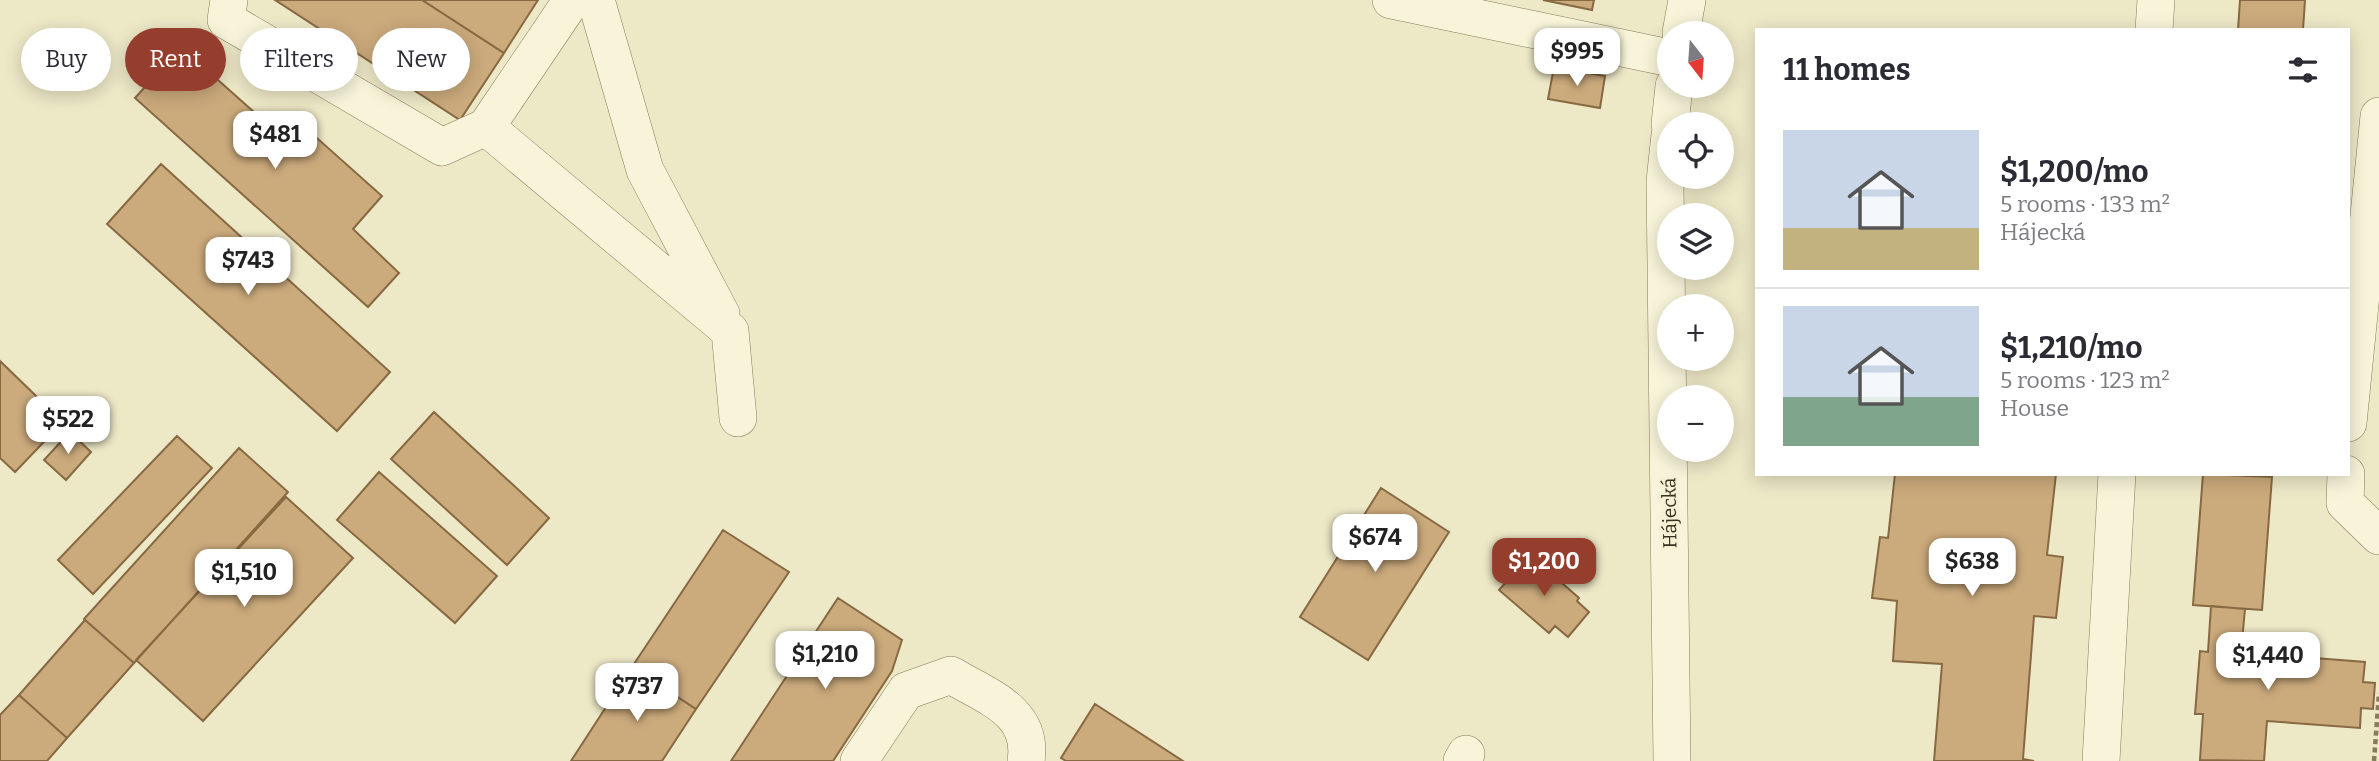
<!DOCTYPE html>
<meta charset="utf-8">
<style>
body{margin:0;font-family:Bitter,serif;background:#f2f2f3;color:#2b2b33;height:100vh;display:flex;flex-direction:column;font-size:26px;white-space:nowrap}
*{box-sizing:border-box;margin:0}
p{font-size:23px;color:#7c7c81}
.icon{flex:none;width:38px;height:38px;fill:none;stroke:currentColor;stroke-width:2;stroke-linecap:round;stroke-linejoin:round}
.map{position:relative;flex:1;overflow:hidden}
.drawer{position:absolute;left:1755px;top:28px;width:595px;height:448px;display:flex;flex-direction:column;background:#fff;border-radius:0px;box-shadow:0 4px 18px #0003}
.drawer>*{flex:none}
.top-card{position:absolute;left:21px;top:28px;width:665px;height:63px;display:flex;gap:14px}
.needle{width:46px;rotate:163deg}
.tools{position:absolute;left:1657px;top:21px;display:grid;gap:14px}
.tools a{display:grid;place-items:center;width:77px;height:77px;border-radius:50%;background:#fff;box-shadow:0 4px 18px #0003;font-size:35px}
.price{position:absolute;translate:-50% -60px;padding:0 16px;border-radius:14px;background:#fff;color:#222;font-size:23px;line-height:46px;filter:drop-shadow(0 2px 4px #0008)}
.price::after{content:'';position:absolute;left:50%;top:42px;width:21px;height:16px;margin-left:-10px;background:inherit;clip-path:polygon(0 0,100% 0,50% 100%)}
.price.selected{background:#963e2d;color:#fff}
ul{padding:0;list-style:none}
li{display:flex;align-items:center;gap:21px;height:175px;padding:0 28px}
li+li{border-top:2px solid #e1e1e2}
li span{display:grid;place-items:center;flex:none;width:196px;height:140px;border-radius:0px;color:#555}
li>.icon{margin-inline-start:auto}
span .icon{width:84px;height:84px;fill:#fffc;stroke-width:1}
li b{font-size:30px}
h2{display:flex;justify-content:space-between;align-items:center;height:84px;padding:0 28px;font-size:30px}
.pill{padding:0 24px;border-radius:32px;background:#fff;box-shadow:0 4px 18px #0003;font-size:24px;line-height:63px}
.pill.selected{background:#963e2d;color:#fff}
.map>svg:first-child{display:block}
.building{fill:#cbaa7c;stroke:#876942;stroke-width:2}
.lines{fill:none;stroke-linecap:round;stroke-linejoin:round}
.minor-casing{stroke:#887b5c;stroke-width:38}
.path{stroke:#887b5c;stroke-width:4.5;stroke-dasharray:5 3.5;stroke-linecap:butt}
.minor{stroke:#f8f4d9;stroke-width:37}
.labels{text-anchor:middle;stroke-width:6;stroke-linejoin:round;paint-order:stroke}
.street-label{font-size:19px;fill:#39301f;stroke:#f5f1d5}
</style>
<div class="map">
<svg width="2379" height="761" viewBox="0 0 2379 761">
<rect width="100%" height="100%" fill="#ede8c6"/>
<path class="building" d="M275,0H422L504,53L460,120Z
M422,0H538L504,53Z
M1543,0H1594L1592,10Z
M2240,0H2305L2303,30H2238Z
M181,47L274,130L290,114L382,196L353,229L399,273L368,307L135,98Z
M1554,67L1605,76L1600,108L1548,99Z
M161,164L390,372L337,431L107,224Z
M0,361L63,422L15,472L0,458Z
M434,412L549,518L507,565L391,459Z
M70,432L91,452L66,480L44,460Z
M177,436L212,468L93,594L58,560Z
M239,448L288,492L134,663L84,619Z
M379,472L497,576L455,623L337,520Z
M1895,474H2056L2047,555L2063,557L2056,618L2034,616L2023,759L2034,761H1934L1942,664L1893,661L1897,601L1872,598L1880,537L1888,538Z
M2203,474L2272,477L2262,610L2193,605Z
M1381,488L1449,532L1368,660L1300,617Z
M286,497L353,558L203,721L136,660Z
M723,530L789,572L696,709L632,667Z
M1530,555L1579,598L1577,601L1589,612L1568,637L1555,626L1549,633L1499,590Z
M838,598L902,640L892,671L833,761H731Z
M2211,606L2245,609L2241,652L2365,662L2363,682L2375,683L2373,709L2361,708L2360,728L2267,721L2264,761L2200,760L2203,714H2195L2200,651L2208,652Z
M85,620L134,663L67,738L19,695Z
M632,667L696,709L662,761H571Z
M19,695L67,738L47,761H0V715Z
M1095,704L1183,761H1066L1061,758Z"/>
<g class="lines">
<g class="minor-casing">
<path id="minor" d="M229,0L226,20L442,147L486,127L572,0
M596,0L645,170L721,314
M1391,0L1670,58
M2154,30L2156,0
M1681,33L1687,0
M1670,124L1674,86
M486,127L730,331L738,418
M1670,135L1665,181L1672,761
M2348,423L2379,116
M2346,474L2345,503L2379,536
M859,761L906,691L951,675C987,697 1034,711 1026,761
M1462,761L1466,754
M2101,761L2117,474"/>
</g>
<path class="path" d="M2374,761L2379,693"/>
<use href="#minor" class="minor"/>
</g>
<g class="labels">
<g class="street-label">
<text transform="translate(1669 513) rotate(-91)" y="7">Hájecká</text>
</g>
</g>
</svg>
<div class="tools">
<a><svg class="needle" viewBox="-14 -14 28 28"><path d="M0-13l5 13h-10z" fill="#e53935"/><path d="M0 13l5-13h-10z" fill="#7c7c81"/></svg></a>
<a><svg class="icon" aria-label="locate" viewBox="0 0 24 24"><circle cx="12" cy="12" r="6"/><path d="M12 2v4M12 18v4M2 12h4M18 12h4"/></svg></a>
<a><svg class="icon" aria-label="layers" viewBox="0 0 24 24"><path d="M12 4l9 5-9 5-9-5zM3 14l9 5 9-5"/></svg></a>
<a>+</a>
<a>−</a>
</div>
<b class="price" style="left:1577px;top:88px">$995</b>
<b class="price" style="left:275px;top:171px">$481</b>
<b class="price" style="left:248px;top:297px">$743</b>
<b class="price" style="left:68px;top:456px">$522</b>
<b class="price" style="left:1375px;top:574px">$674</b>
<b class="price selected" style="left:1544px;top:598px">$1,200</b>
<b class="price" style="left:1972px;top:598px">$638</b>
<b class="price" style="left:244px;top:609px">$1,510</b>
<b class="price" style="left:825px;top:691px">$1,210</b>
<b class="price" style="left:2268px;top:692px">$1,440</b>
<b class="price" style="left:637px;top:723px">$737</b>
<div class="top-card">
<a class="pill">Buy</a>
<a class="pill selected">Rent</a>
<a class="pill">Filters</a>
<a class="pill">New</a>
</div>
<section class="drawer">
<h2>11 homes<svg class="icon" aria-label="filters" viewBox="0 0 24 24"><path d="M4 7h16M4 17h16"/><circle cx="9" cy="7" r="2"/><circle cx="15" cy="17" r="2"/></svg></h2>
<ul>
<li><span style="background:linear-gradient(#c9d6e8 70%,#c2b280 0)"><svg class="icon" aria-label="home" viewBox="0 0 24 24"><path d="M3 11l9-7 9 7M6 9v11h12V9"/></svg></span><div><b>$1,200/mo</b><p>5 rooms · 133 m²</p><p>Hájecká</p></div></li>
<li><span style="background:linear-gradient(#c9d6e8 65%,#7fa58c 0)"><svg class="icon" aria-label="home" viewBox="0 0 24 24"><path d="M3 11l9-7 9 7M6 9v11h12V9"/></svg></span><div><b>$1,210/mo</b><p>5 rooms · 123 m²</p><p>House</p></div></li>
</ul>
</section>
</div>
